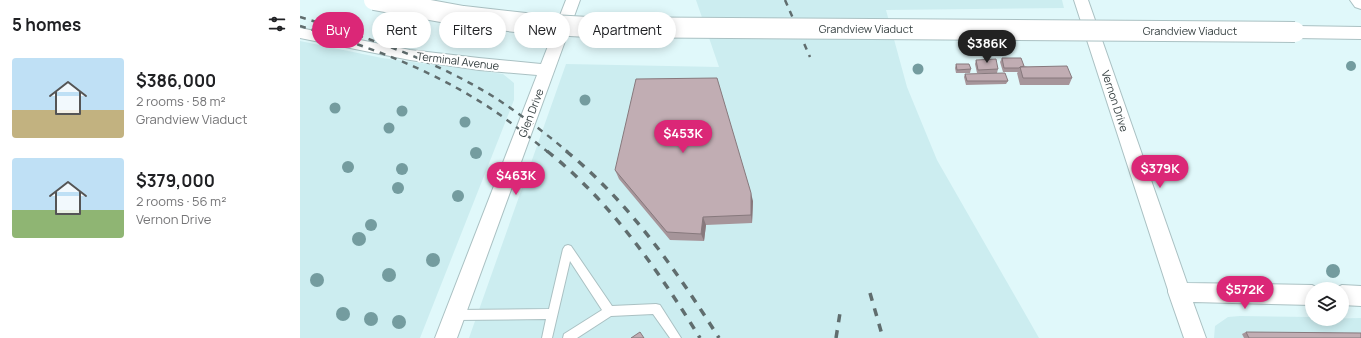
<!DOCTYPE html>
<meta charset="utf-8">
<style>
body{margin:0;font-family:Manrope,sans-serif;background:#f6f6f6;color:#202124;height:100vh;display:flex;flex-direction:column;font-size:15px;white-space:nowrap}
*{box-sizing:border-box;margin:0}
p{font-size:13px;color:#757577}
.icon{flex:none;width:22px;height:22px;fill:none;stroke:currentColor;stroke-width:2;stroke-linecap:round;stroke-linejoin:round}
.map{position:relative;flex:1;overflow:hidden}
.drawer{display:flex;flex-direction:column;background:#fff;width:300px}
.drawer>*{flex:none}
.guide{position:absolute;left:12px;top:12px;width:380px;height:36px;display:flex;gap:8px}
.buttons{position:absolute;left:1005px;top:282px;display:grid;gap:8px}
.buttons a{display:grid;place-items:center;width:44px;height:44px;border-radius:50%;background:#fff;box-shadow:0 2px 10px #0003;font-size:20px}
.price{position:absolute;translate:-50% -34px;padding:0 9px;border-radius:14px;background:#db2777;color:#fff;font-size:13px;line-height:26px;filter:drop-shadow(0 1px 2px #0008)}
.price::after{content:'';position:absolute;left:50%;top:24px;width:12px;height:9px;margin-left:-6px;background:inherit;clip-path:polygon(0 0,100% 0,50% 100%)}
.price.on{background:#222;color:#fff}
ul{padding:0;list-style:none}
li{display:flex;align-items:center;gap:12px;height:100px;padding:0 12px}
li span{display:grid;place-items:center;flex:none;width:112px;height:80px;border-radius:4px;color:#555}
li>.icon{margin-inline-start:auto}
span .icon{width:48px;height:48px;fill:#fffc;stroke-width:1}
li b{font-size:17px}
h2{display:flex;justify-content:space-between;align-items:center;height:48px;padding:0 12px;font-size:17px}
.tag{padding:0 14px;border-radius:18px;background:#fff;box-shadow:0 2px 10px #0003;font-size:14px;line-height:36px}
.tag.on{background:#db2777;color:#fff}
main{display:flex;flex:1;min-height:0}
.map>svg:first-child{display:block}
.built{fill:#ccedf0}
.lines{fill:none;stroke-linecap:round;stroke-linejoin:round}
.service-casing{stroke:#aac1c3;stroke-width:2}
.minor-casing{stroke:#aac1c3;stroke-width:2}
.secondary-casing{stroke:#aac1c3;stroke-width:2}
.service{fill:#fff;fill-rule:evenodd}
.minor{fill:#fff;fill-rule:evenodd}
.secondary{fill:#fff;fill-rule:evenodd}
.rail-far1{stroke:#606d6e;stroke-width:2.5;stroke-dasharray:6 6;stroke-linecap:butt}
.rail{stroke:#606d6e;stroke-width:3.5;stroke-dasharray:8 8;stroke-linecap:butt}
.secondary-bridge-casing{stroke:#aac1c3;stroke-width:22;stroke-linecap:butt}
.secondary-bridge{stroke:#fff;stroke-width:20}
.tree{fill:#749c9f}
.wall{fill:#a6959a}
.shaded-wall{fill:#87797d}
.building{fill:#c1adb3;stroke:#87797d}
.labels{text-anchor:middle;stroke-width:4;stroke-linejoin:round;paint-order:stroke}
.street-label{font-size:11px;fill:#353f40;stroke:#fff}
</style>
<main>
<section class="drawer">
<h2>5 homes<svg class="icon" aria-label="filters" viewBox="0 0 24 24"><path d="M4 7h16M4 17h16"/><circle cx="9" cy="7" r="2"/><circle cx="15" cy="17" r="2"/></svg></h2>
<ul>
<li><span style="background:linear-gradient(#bfe0f5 65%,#c2b280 0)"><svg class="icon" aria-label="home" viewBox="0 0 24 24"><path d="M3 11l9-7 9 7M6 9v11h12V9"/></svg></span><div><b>$386,000</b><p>2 rooms · 58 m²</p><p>Grandview Viaduct</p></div></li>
<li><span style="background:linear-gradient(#bfe0f5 65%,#8fb573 0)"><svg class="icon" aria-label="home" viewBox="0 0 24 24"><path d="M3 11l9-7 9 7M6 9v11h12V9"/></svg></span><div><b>$379,000</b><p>2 rooms · 56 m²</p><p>Vernon Drive</p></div></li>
</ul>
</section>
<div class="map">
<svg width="1061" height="338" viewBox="0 0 1061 338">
<rect width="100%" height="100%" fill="#e0f8fa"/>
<path class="built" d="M396,0H762L764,8L586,10L607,87L637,160L739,338H169L266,64L419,67Z
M0,41L82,58L203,74L214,83V100L120,338H0Z
M940,316L1012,317V319L1061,318V338H914L915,326L928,317Z"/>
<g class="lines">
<g class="service-casing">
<path id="service" d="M268,245L271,246L312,306L356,304L360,305L381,338H370L353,314L311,316L277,338H263L264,334L302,310L270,261L252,338H242L246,319L155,320L151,319L150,315L151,311L155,310L249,309L263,249L265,246Z"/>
</g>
<g class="minor-casing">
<path id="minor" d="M266,0H280L157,338H135L237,75L179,70L110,60L0,38V28L110,50L179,58L241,64Z
M774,0H788L887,283L1012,285L1020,289H1012V305L893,302L906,338H884L868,292V290Z
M1042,285L1061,286V306L1042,305V289H1034Z"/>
</g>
<g class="secondary-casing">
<path id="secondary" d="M1050,0H1061V9L1055,7Z
M995,26L1061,27V39L995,38L989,36L986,32L989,28Z"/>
</g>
<use href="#service" class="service"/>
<use href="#minor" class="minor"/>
<use href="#secondary" class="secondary"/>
<path class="rail-far1" d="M485,0L510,57
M0,17C67,37 134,60 194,97C220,114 244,132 268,152
M0,26C61,44 120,65 174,98C200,113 224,133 248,152"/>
<path class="rail" d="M247,151C310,201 358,270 400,338
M266,151C329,202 376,270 419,338
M570,293L583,338
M536,338L540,313"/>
<g class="secondary-bridge-casing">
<path id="secondary-bridge" d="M74,0L163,16L234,24L288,27L995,32"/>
</g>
<use href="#secondary-bridge" class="secondary-bridge"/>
</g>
<g class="tree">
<circle cx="1051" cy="66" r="5"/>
<circle cx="618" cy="69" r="5.5"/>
<circle cx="285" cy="100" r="5.5"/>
<circle cx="35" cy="108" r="5.5"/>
<circle cx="102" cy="111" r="5.5"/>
<circle cx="165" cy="122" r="5.5"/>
<circle cx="89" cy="128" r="5.5"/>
<circle cx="176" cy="153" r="6"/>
<circle cx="48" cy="167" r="6"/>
<circle cx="102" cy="169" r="6"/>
<circle cx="98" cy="188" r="6"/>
<circle cx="158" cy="196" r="6"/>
<circle cx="71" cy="225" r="6"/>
<circle cx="59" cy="239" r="7"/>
<circle cx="133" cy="260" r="7"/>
<circle cx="1033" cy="271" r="7"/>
<circle cx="89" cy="275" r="7"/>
<circle cx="17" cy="280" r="7"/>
<circle cx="43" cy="314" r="7"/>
<circle cx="71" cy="319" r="7"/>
<circle cx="99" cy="322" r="7"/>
</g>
<path class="wall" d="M702,58L724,66L772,78L769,85H720L717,73L718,72H703L700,62Z
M676,60L698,69L697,73H677L675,64Z
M656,64L671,69L670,73H656L655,68Z
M665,74L708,81L706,84L666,85L664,77Z
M315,170L453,201L452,223L406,225L404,241L370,240L319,179Z
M946,332L1061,338H944L942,334Z"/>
<path class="shaded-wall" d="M451,193L453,201L452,223L451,215Z
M403,217L406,225L404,241L401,234Z"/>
<path class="building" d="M702,58H721L724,66L720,67L719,68H704Z
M696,59L698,69L678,70L676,60Z
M656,64H669L671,69L657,70Z
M767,66L772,78H723L720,67Z
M705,73L708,81H667L665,74Z
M417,78L451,193V215L403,217L401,234L367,232L315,170L336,79Z
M340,332L344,338H331Z
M946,332L1061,333V338H949Z"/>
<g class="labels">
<g class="street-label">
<text x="566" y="33">Grandview Viaduct</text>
<text x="890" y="35">Grandview Viaduct</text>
<text transform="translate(158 61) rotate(7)" y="4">Terminal Avenue</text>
<text transform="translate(815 101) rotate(72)" y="4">Vernon Drive</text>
<text transform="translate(231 113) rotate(-69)" y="4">Glen Drive</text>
</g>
</g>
</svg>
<div class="buttons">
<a><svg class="icon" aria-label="layers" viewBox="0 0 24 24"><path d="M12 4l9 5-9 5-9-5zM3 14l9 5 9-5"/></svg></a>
</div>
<b class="price on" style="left:687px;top:64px">$386K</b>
<b class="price" style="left:383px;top:154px">$453K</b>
<b class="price" style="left:860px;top:189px">$379K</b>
<b class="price" style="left:216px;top:196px">$463K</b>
<b class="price" style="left:945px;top:310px">$572K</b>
<div class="guide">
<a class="tag on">Buy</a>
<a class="tag">Rent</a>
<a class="tag">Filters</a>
<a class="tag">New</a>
<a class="tag">Apartment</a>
</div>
</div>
</main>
